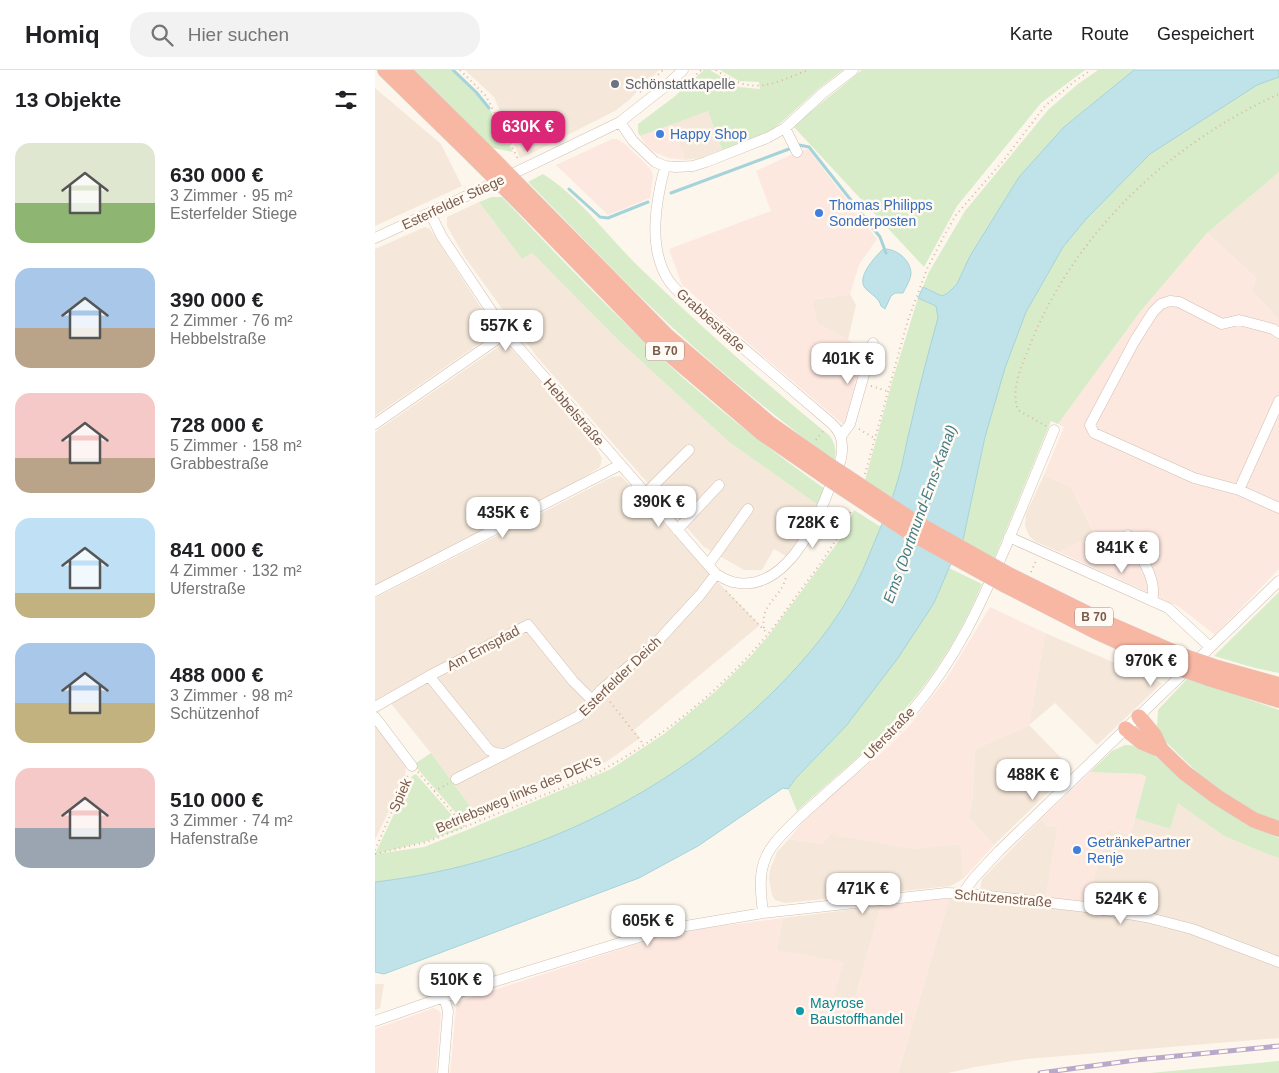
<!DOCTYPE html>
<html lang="de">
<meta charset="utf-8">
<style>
body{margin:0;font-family:Helvetica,sans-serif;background:#f2f2f2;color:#202124;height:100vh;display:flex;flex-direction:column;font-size:19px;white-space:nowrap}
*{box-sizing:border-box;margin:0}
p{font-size:16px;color:#757577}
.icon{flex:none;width:28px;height:28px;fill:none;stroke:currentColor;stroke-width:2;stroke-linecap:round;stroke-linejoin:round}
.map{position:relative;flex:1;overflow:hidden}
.panel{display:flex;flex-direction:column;background:#fff;width:375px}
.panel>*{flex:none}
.price{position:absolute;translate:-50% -42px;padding:0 11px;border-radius:10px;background:#fff;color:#222;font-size:16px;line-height:32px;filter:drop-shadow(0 1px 2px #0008)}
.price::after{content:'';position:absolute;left:50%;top:30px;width:15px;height:11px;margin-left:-8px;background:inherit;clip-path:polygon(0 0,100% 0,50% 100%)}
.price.on{background:#db2777;color:#fff}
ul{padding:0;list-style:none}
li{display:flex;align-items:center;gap:15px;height:125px;padding:0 15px}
li span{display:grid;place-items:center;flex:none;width:140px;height:100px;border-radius:15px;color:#555}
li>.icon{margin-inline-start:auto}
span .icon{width:60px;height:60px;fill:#fffc;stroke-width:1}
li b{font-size:21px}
h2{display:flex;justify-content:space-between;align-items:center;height:60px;padding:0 15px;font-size:21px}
header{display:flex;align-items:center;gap:30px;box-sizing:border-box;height:70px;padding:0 25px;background:#fff;border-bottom:1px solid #e0e0e0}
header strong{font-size:24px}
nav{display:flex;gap:28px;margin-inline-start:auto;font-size:18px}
.search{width:350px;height:45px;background:#f2f2f2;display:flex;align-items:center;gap:12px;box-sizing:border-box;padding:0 18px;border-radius:20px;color:#757577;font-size:19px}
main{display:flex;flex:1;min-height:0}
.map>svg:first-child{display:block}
.residential{fill:#f5e8da}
.commercial{fill:#fde8e0}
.green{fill:#d8ecc9}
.water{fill:#bfe3e8;stroke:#a5d3da}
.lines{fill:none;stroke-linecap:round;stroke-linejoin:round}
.stream{stroke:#a5d3da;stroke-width:3}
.minor-casing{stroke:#d1beb0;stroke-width:11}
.highway-casing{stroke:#dad1cd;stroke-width:16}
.path{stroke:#d9b8a5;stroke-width:2;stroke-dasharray:1 4;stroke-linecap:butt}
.minor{stroke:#fff;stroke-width:10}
.highway{stroke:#f7b7a3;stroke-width:15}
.rail-casing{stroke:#b9a8c9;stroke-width:5}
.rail{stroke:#fffaf3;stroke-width:3;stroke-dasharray:9;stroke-linecap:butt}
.highway-bridge-casing{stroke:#dad1cd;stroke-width:16;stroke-linecap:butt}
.highway-bridge{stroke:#f7b7a3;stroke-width:15}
.worship-dot{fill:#6b7280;stroke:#fffaf3;stroke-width:2}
.shop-dot{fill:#3f7fe0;stroke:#fffaf3;stroke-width:2}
.culture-dot{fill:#0f9aa8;stroke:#fffaf3;stroke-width:2}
.labels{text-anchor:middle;stroke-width:5;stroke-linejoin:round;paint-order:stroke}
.shield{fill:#fffaf3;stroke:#a28b7f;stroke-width:1}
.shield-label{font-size:12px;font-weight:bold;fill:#7a5c4d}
.worship-label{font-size:14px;fill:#5b616d;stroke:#fffaf3;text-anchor:start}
.shop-label{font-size:14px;fill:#366cbe;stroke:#fffaf3;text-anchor:start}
.street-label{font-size:14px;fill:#7a5c4d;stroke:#fffaf3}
.culture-label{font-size:14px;fill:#0d838f;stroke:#fffaf3;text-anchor:start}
.water-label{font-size:15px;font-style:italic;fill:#437c86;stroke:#fffaf3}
</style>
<header>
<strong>Homiq</strong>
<div class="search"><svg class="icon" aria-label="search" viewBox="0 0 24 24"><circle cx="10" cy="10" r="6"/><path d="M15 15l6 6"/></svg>Hier suchen</div>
<nav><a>Karte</a><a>Route</a><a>Gespeichert</a></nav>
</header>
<main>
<section class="panel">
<h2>13 Objekte<svg class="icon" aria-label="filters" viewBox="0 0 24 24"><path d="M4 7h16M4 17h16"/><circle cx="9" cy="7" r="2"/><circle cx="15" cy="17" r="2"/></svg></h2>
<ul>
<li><span style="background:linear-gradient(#dfe7d0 60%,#8fb573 0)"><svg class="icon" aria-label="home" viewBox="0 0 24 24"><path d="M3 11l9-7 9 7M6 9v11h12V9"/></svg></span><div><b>630 000 €</b><p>3 Zimmer · 95 m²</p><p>Esterfelder Stiege</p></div></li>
<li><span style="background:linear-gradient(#a9c7e8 60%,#b9a48a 0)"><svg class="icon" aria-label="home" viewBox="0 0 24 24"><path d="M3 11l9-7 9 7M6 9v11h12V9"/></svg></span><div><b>390 000 €</b><p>2 Zimmer · 76 m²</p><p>Hebbelstraße</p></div></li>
<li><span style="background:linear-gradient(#f6c9c9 65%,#b9a48a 0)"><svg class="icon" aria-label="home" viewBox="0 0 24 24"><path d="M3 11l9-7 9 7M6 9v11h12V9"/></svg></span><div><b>728 000 €</b><p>5 Zimmer · 158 m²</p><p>Grabbestraße</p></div></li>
<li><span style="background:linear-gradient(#bfe0f5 75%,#c2b280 0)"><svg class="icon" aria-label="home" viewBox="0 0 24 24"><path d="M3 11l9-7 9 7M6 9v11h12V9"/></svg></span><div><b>841 000 €</b><p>4 Zimmer · 132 m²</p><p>Uferstraße</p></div></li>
<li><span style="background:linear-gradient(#a9c7e8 60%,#c2b280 0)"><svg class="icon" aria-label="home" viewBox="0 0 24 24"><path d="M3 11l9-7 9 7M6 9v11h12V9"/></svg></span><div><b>488 000 €</b><p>3 Zimmer · 98 m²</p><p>Schützenhof</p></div></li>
<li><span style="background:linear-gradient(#f6c9c9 60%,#9aa5b1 0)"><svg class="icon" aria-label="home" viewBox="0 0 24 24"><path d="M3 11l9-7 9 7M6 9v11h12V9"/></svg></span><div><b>510 000 €</b><p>3 Zimmer · 74 m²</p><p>Hafenstraße</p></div></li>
</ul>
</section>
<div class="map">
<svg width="904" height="1003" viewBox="0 0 904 1003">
<rect width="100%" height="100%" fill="#fdf6ec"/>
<path class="residential" d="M90,0H284L254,30L240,41L153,85L145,88L119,27Z
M0,18L66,74L87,116L0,156Z
M333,41L347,80L325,88L310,90L296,54Z
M904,102V250L877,221L881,208L832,163Z
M104,132L147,189L157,183L243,270L354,372L443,435L427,465L411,486L399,479L387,500H369L329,477L162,287L89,186L72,156V147Z
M50,157L55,159L119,258L118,264L0,346V179Z
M475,224L481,235L473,270L442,253L437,230Z
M126,275L135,277L214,367L227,388L225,397L203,411L0,515V362Z
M669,405L696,417L720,465L684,482L659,471L653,464L650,455L651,444Z
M246,406L339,508L385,555L259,660L265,668L231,692L103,747L56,683L13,630L0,635V528L237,407Z
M670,563L787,613L722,675L680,633L654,655L697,699L619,775L593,747L597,734L600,679L654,655Z
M0,656L31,696L30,707L0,770Z
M803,732L849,766L892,784L904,788V968L651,989L600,997L573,1003H523L574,828L603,830L607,809L666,749L673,756L683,757L671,826L711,836L733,759L755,765L760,748L795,759Z
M457,762L562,776L586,774L589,808L576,816L410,833L400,830L397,825L394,809L395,800L402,782L414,769L447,774Z
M506,836L478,936L458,929L401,881L408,848Z
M0,914H9L5,938L0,940Z"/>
<path class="commercial" d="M296,54L310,90L294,88L279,82L272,76L265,66Z
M237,69H242L250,74L272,95L277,102L278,107L275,128L233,145L181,95Z
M433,79L502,169L484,195L475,224L437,230L442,253L486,277L489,282L469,355L389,287L307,215L294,179L396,141L381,101L422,82Z
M832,163L881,208L877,221L904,250V499L840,565L803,536L684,482L720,464L696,417L669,405L689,357L683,354L765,242Z
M615,537L670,563L654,655L600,679L597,734L593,747L619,775L589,808L585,774L539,779L459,765L457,762L447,774L414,769L431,748L513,677L533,657L571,609Z
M715,702L766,704L771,707L755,765L733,759L711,837L670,832L683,757L673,756L666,749Z
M574,828L523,1003H75L81,938L85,931L286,866L322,859L408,848L401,880L469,892L458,929L478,936L506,836Z
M59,938L64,941L66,944L61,1003H0V959Z"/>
<path class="green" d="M37,0H78L101,22L114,38L138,82L118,78Z
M329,0H335L363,17L385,19L384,12L364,11L345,0H468L443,19L408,51L395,61L347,80L333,41L265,66L263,62V54L299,27Z
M487,0H710L666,33L582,136L549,197L418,56Z
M723,0H759L689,57L644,107L595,186L582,214L573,223L567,226L548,217L554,202L590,141L674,39L703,14Z
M904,7V102L832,163L765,242L683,354L676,351L619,489L588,470L610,367L630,298L651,242L688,177L711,149L775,84L882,15Z
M168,104C205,127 235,169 266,199C327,258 390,313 455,366C460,374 462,381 459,391C403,349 349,305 298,258C248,211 201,161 153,112Z
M117,127H127C178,181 230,235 284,286C336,334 392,378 450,419L443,435L354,372L243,270L157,183L147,189L104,132Z
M543,228L561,236L563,248L522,413L517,428L490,410L517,312Z
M479,440L506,457C498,474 492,492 484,509C475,527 463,545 452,561C437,584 416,604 397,623C292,727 146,795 0,812V784L37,706L41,704L88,758L52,771L1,784L49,777L92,760L236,699L289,664L341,621L376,586L394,565L466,468Z
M574,498L607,514C583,572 548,624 502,669C477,694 449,716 422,741L413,719L421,708L443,684L559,533Z
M904,522V603L880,598L839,586Z
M813,608L904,640V752L881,744L833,713L789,670L782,657L783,640Z
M750,675C772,674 786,692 802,705C811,713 820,720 829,726C853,742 878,757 904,768V788L892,784L849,766L803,733L795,759L760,748L771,707L766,704L715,702L737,681Z
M56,683L103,747L89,752L41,697V693Z
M904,991V1003H775Z"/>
<path class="water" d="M759,0H904V7L882,15L775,84L711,149L688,177L651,242L630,298L610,367L588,470L574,498L559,533L523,588L471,656L421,708L413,719L408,718L323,776L264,808L9,904L0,902V812C149,795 293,726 400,620C432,588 463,551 483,510C490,496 496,480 502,466C509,448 517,431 522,413C528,394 531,373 536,354C544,318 553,283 563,248L561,236L543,228L548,217L567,226L573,223L582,214L595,186L644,107L689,57Z
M508,179C521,178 536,190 536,204C535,211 531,217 528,223H520L516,226L510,239L506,236C504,228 497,225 491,219C480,208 500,187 508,179Z"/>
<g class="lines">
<path class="stream" d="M78,0L101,22L114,38
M424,75L434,77L505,167L511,183
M194,119L225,147L233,148L273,132
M296,123L414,79"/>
<g class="minor-casing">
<path id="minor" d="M245,52L258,71L280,92L290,96L301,97L318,96L331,92L392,68L410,58L448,23L478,0
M410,58L422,82
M55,143L67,167L131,263L341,504C346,507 352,511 358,512C408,524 440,457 454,419C460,406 468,391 467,376C467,366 463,359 456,353L313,231C307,225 299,218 294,211C272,178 281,131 290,96
M0,168L98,123L245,52L292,15L308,0
M904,263L898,259L864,250L847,254L804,232L795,231L786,234L778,242L759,272L715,355L719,363L819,408L864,420L904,438
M0,354L131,263
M466,366L475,354L498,273
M864,420L904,331
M270,424L314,380
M302,460L344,415
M753,465C764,485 783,508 777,531
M634,467L793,538L835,577
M333,495L373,439
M0,521L245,395
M54,606L114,680L120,683L130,684
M0,637L54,606L153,555L198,611L217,630
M0,647L37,696
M81,709L204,646L226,620L281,573L325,525L341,504
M588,823L599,808L624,781L904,511
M388,843C386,825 383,804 391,787C398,769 430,742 445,729C477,700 510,673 538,640C582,587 604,538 631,476C647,437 663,399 679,360
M0,951L69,927L287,860L388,843L571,823L596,824L711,837L771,847L817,859L904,892
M68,1003L73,941L69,927"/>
</g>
<g class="highway-casing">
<path id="highway" d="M10,0L99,87
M28,0L108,79
M160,132L292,266L395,354L452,394
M149,137L280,272L387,363L448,405
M634,505L727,551L805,585
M630,515L722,562L795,595
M843,598L904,615
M833,608L904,630
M764,647L779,665L786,680
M751,659L767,672L786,680L810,703L842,727L879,750L904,759"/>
</g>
<path class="path" d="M85,0L111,26L143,89
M341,0C378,26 395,15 433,0
M306,16H309L326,0
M265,22L288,0
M496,316L512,321
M671,356L643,340C635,318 647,296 655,275C700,162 794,74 904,24
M484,359L499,368
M441,370L449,360
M490,404L533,250L552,199L570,164L581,145L628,91L670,36L700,11L716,0
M656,502L661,491
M351,521L393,564
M389,558C385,533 406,529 411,507
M232,628L269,675
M43,702L90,757
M59,721L73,714
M0,780L33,705
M0,784L52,772L216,706C284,671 344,622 393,564C404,551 414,536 424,522C444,496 464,469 477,439"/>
<use href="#minor" class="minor"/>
<use href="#highway" class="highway"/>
<g class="rail-casing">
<path id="rail" d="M665,1003L761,990L904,976"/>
</g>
<use href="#rail" class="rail"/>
<g class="highway-bridge-casing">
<path id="highway-bridge" d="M108,79L160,132
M99,87L149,137
M452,394L540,452L634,505
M448,405L534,462L630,515
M805,585L843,598
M795,595L833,608"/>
</g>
<use href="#highway-bridge" class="highway-bridge"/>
</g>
<circle class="worship-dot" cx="240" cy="14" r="5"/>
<g class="shop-dot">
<circle cx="285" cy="64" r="5"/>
<circle cx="444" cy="143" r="5"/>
<circle cx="702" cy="780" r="5"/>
</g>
<circle class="culture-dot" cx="425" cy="941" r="5"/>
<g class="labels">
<g class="shield">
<rect x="271" y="271.5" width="38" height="19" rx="4"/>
<rect x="700" y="537.5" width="38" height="19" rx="4"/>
</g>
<g class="shield-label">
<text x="290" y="285">B 70</text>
<text x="719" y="551">B 70</text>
</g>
<g class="worship-label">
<text x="250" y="19">Schönstattkapelle</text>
</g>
<g class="shop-label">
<text x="295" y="69">Happy Shop</text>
<text x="454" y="140">Thomas Philipps<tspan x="454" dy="16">Sonderposten</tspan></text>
<text x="712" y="777">GetränkePartner<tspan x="712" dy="16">Renje</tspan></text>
</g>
<g class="street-label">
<text transform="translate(78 132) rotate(-25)" y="5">Esterfelder Stiege</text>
<text transform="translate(336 250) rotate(42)" y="5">Grabbestraße</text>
<text transform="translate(199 342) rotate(49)" y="5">Hebbelstraße</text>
<text transform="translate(108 578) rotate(-28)" y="5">Am Emspfad</text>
<text transform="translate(245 606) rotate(-44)" y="5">Esterfelder Deich</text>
<text transform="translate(514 663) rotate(-46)" y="5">Uferstraße</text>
<text transform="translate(143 724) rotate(-23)" y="5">Betriebsweg links des DEK's</text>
<text transform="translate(25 725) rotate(-66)" y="5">Spiek</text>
<text transform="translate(628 828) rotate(5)" y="5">Schützenstraße</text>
</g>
<g class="culture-label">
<text x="435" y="938">Mayrose<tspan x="435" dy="16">Baustoffhandel</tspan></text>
</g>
<g class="water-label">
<text transform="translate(545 444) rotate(-70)" y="5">Ems (Dortmund-Ems-Kanal)</text>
</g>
</g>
</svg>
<b class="price on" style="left:153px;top:83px">630K €</b>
<b class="price" style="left:131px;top:282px">557K €</b>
<b class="price" style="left:473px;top:315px">401K €</b>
<b class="price" style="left:284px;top:458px">390K €</b>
<b class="price" style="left:128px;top:469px">435K €</b>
<b class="price" style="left:438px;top:479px">728K €</b>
<b class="price" style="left:747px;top:504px">841K €</b>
<b class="price" style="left:776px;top:617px">970K €</b>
<b class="price" style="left:658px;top:731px">488K €</b>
<b class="price" style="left:488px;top:845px">471K €</b>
<b class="price" style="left:746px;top:855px">524K €</b>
<b class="price" style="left:273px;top:877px">605K €</b>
<b class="price" style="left:81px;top:936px">510K €</b>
</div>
</main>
